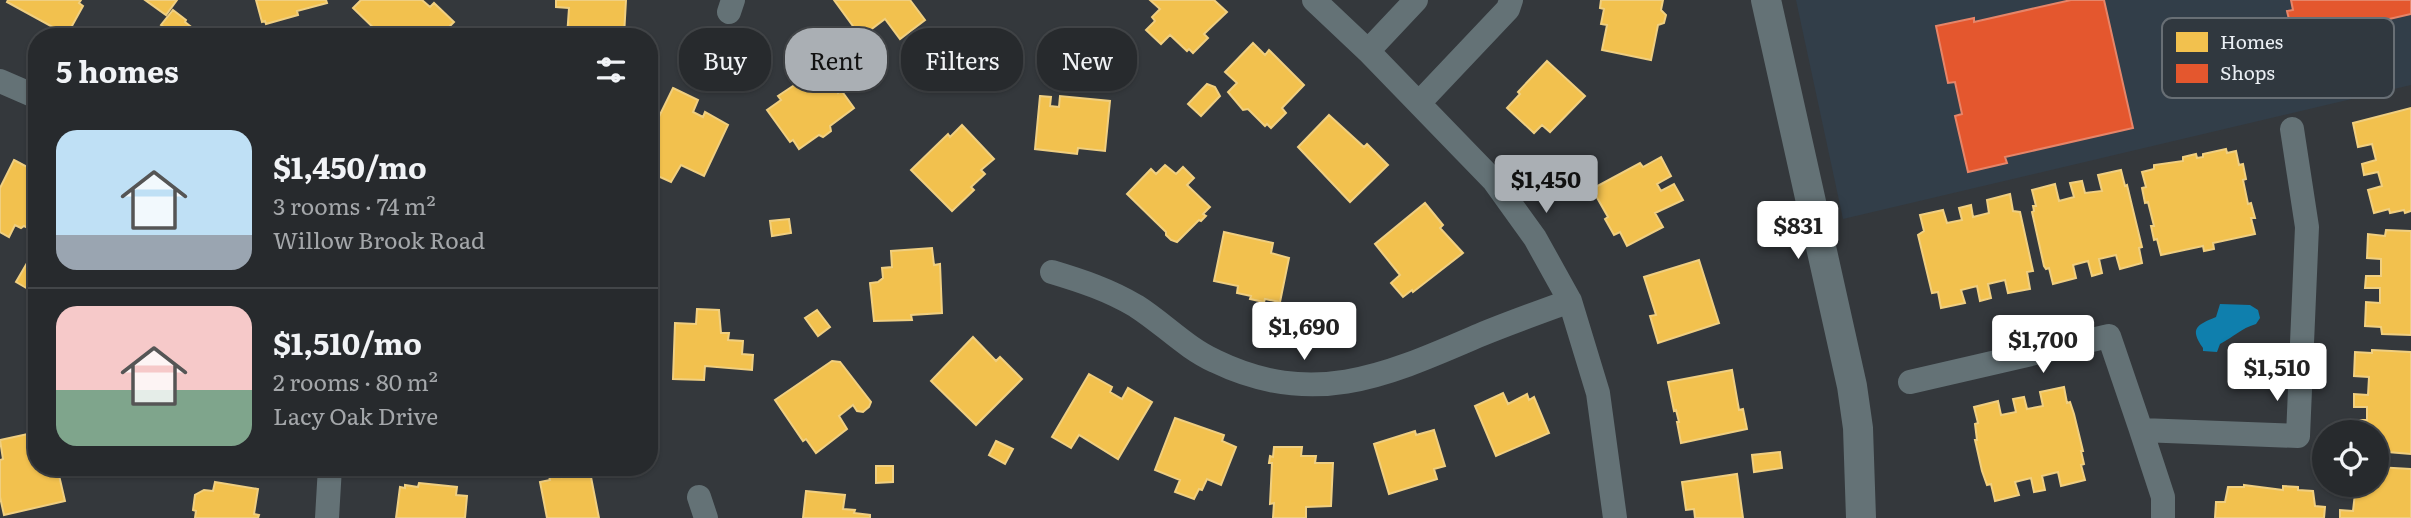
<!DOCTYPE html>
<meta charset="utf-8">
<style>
body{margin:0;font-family:Literata,serif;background:#2f3235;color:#f1f3f6;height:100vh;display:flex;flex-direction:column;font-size:26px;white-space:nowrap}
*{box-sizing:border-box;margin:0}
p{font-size:23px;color:#a4a7aa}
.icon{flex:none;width:38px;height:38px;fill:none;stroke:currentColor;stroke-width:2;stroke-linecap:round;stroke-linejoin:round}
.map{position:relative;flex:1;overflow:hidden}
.sheet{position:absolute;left:28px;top:28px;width:630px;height:448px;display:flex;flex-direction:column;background:#272a2d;border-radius:28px;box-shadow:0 2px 5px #0004,0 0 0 2px #434649}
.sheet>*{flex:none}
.hud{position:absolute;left:679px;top:28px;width:665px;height:63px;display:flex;gap:14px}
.fabs{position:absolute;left:2312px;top:420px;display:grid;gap:14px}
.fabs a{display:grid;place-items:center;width:77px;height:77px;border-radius:50%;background:#272a2d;box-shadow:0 2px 5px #0004,0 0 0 2px #434649;font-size:35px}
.price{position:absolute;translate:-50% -60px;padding:0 16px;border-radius:7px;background:#fff;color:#222;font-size:23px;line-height:46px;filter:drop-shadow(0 2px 4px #0008)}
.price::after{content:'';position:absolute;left:50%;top:42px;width:21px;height:16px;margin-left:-10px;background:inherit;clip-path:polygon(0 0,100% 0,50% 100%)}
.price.selected{background:#aaafb4;color:#111}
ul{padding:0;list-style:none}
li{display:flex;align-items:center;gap:21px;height:175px;padding:0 28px}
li+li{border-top:2px solid #434649}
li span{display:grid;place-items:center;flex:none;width:196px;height:140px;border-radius:21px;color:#555}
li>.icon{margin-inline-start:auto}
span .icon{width:84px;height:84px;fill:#fffc;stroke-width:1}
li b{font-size:30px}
h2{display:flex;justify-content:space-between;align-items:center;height:84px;padding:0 28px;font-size:30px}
.tag{padding:0 24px;border-radius:28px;background:#272a2d;box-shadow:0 2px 5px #0004,0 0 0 2px #434649;font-size:24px;line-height:63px}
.tag.selected{background:#aaafb4;color:#111}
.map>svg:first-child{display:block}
.built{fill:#323e49}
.water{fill:#0f7fad}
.homes{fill:#f2c14e;stroke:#f0cf80;stroke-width:2}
.shops{fill:#e4572e;stroke:#e68569;stroke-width:2}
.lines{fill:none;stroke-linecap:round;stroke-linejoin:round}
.minor{stroke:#647276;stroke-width:24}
.tertiary{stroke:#647276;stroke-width:30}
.key{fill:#30383f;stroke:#686f75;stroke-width:2}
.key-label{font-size:19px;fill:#eaeff4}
</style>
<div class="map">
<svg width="2411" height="518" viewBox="0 0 2411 518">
<rect width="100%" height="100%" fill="#34383c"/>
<path class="built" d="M1796,0H2411V85L1843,219Z"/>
<path class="water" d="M2220,304L2250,305L2258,310L2260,318L2256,324C2240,329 2235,336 2220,344L2217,352L2203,351V348C2189,328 2197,325 2216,317Z"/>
<path class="homes" d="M8,0H81L79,3L83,6L67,35L7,2Z
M145,0H177L166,15Z
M256,0H326L327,3L297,11L298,15L266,24L265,21L262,22Z
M361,0H422L430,7L434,3L454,22L439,37H383L353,8Z
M556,0H626L624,36L567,37L569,8L556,7Z
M834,0H910L925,20L900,39L885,19L861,37Z
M1150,0H1214L1227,12L1204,34L1208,38L1193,53L1189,49L1187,51L1170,35L1161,44L1146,30L1155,21L1152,17L1160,9Z
M1601,0H1663L1661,10L1666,15L1664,23L1658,25L1651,60L1602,50L1607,25L1601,24L1604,9L1600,8Z
M173,10L186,20L185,22L204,37H172L174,34L161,25Z
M1253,43L1265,55L1269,50L1304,85L1282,108L1286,113L1271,128L1267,124L1265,126L1248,109L1243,110L1228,92L1237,83L1225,72Z
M1547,61L1585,96L1550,132L1542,125L1534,133L1507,108L1520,94L1518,92Z
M820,68L838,93L841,90L854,108L830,126L831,131L823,137L819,135L799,149L793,140L790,142L767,110L781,100L778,96Z
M1207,84L1215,87L1220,96L1201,116L1188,104Z
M673,88L698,100L693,112L703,117L705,112L728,125L704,176L681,165L671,182L649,172V137Z
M1040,96L1051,97L1050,106L1059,107L1060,96L1110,101L1105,151L1078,148L1077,154L1035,149Z
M2411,108V211L2405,213L2404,210L2390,213L2389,209L2374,213L2368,190L2382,186L2378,172L2364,175L2362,164L2376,160L2372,144L2358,147L2353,123Z
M1329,115L1364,147L1367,144L1388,165L1350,202L1298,147Z
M962,125L994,159L981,170L985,174L971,187L974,190L952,211L911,170L948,134L950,137Z
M2226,149L2227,153L2236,151L2239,165L2243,164L2246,179L2243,180L2248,204L2251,203L2255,218H2251L2255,234L2213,243L2214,249L2204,251L2203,246L2161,255L2157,239L2154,240L2151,226H2154L2148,202L2145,203L2142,188L2146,187L2142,172L2154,169V165L2183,161V157L2196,154L2197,158L2203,157V154Z
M1661,157L1671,176L1657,184L1661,191L1674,184L1683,200L1655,213L1663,227L1627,246L1620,232L1614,235L1605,219L1608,217L1592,189L1640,163L1643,167Z
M14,160L37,172V230L36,232L24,226L21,228L15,225L9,237L0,232V188Z
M1165,165L1176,174L1183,167L1194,178L1187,185L1210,207L1203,214L1206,216L1201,221L1199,220L1177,242L1171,240L1166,235V232L1127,194L1151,169L1156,174Z
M2121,170L2125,186L2127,185L2142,247L2139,248L2142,263L2120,269L2116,255L2099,259L2102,273L2092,276L2088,261L2073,265L2076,278L2053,284L2049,268L2046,269L2044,266L2032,212L2034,211L2033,206H2036L2032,190L2055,184L2059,201L2074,197L2070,183L2082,181L2085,193L2102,191L2098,175Z
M2010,194L2013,211L2020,212L2033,271L2027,272L2030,289L2008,293L2005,280L1988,284L1991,298L1980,301L1977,286L1961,290L1965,303L1941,308L1938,292L1932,293L1918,235L1924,231L1920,215L1943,210L1947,223L1962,220L1959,208L1971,205L1973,217L1989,213L1987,200Z
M1425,203L1443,225L1440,228L1463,253L1413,292L1412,290L1403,297L1391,283L1400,275L1375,244Z
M789,219L791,233L772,236L770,221Z
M2386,230L2411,231V335L2382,334L2381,327L2365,326L2366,302L2380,303V288H2365L2366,276H2381V259L2367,258L2368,234L2385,236Z
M1224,232L1273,243L1271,253L1289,258L1280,302L1265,299L1264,302L1250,299L1251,296L1237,293L1238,286L1214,281Z
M932,248L934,265L940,264L942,313L911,315L912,320L874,321L870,283L878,282L883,278L882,268L892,267L891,251Z
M1699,260L1719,323L1658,343L1650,316L1656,315L1644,277Z
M27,263L37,268V274L28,289L16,282Z
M697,309L719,310L721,333H729L728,340L743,341L742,354L753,355L752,370L705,366L704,380L673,379L675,323L696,324Z
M817,310L830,327L818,336L805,318Z
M973,337L996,361L1000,357L1022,379L976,425L931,381Z
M2372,350L2411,352V454L2376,451V432H2352L2353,420H2367V407H2354V394L2368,395L2369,377L2354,376L2355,352L2372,353Z
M2235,352H2250V357H2258L2257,381L2234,380Z
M832,361L840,362L871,402L869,407L863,412L857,411L853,405L839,416L847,429L816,453L806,439L803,441L775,400Z
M1732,370L1739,410L1743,409L1747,429L1681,443L1677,422H1679L1676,410L1674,411L1668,382Z
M1089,374L1112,387L1110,392L1122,399L1128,388L1152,402L1118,459L1079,435L1071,448L1052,437Z
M2064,387L2067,403L2070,402L2074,414L2083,451H2081L2084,464L2081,465L2085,480L2061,486L2058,472L2042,476L2045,490L2034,492L2031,478L2015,482L2019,495L1995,501L1991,484L1987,485L1982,471L1975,440H1977L1975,424L1978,423L1974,407L1998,401L2001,415L2016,412L2013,399L2024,397L2027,409L2043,406L2040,392Z
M1503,393L1508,404L1527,394L1529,400L1534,397L1549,433L1496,456L1475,406Z
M1175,418L1224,435L1222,441L1236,447L1221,485L1207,479L1202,490L1199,489L1194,499L1175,492L1180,480L1155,470Z
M1434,430L1445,466L1434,469L1437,479L1389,494L1374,444L1415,431L1416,435Z
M37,432V467H54L55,472L58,471L65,501L4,515L0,497V460L3,459L0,440Z
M996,441L1013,449L1005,464L989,455Z
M1274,447H1302L1301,456H1316L1315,463H1333L1331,506L1306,507V518H1273L1274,503L1270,504L1272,463H1269L1270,456L1273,457Z
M1780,452L1782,468L1754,472L1752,455Z
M876,466H893V482L876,483Z
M2376,467L2411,469V518H2340V510L2353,511L2355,493H2340L2341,485H2376Z
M590,472L599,518H547L540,482L550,480L549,476L561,474L562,477Z
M1737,474L1743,518H1695L1694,509L1686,510L1682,482Z
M215,482L258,489L254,514L259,515L258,518H195L196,511L193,510L195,495L204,490L213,491Z
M419,483L457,487L456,495L467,496L465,518H396L400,487L405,488V485L418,487Z
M2244,485L2283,490V486L2298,487V490L2313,491L2315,506L2325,507L2324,518H2215L2216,502H2225L2228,487H2244Z
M806,491L845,495L843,509L855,510L854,513L870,515V518H803Z"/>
<path class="shops" d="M2071,0H2104L2133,128L2005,157L2007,163L1968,172L1955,116L1962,114L1955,82L1948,83L1936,26L1974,18V22Z
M2291,0H2411V14L2294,41L2287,11L2293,10Z"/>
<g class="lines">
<path class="minor" d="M1314,0L1368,51L1494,181L1535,238L1570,301L1598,393L1615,518
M729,12L733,0
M1368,51L1416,0
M0,81L37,97
M1419,103L1508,9L1511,0
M1052,272C1082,281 1109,290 1136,306C1163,323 1186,348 1215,361C1314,409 1387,375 1480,335C1509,323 1540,312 1570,301
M1910,382L2109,336L2141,430
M699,497L706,518
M327,518L330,467
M2163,518V497L2141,430L2298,436L2307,227L2292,129"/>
<path class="tertiary" d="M1766,0L1852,386L1858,428L1861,518"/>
</g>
<rect x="2162" y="18" width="232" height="80" rx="10" class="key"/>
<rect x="2176" y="32" width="32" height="20" fill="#f2c14e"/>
<rect x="2176" y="64" width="32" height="19" fill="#e4572e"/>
<g class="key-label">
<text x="2220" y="49">Homes</text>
<text x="2220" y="80">Shops</text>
</g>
</svg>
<div class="fabs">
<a><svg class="icon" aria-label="locate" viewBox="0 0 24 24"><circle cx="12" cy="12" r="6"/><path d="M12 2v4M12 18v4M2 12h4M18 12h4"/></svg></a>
</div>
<b class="price selected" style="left:1546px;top:215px">$1,450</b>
<b class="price" style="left:1798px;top:261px">$831</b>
<b class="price" style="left:1304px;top:362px">$1,690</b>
<b class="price" style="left:2043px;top:375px">$1,700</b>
<b class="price" style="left:2277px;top:403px">$1,510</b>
<div class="hud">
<a class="tag">Buy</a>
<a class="tag selected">Rent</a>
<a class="tag">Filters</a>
<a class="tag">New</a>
</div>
<section class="sheet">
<h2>5 homes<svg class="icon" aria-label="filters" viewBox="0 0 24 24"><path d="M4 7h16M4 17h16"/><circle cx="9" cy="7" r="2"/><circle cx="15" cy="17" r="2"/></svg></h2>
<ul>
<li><span style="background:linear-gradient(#bfe0f5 75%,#9aa5b1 0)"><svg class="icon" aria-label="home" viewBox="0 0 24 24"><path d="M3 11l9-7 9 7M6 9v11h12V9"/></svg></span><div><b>$1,450/mo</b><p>3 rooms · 74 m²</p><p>Willow Brook Road</p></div></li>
<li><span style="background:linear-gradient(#f6c9c9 60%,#7fa58c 0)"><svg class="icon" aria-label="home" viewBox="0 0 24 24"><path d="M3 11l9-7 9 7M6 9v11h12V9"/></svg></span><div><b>$1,510/mo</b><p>2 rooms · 80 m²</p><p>Lacy Oak Drive</p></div></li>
</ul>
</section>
</div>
